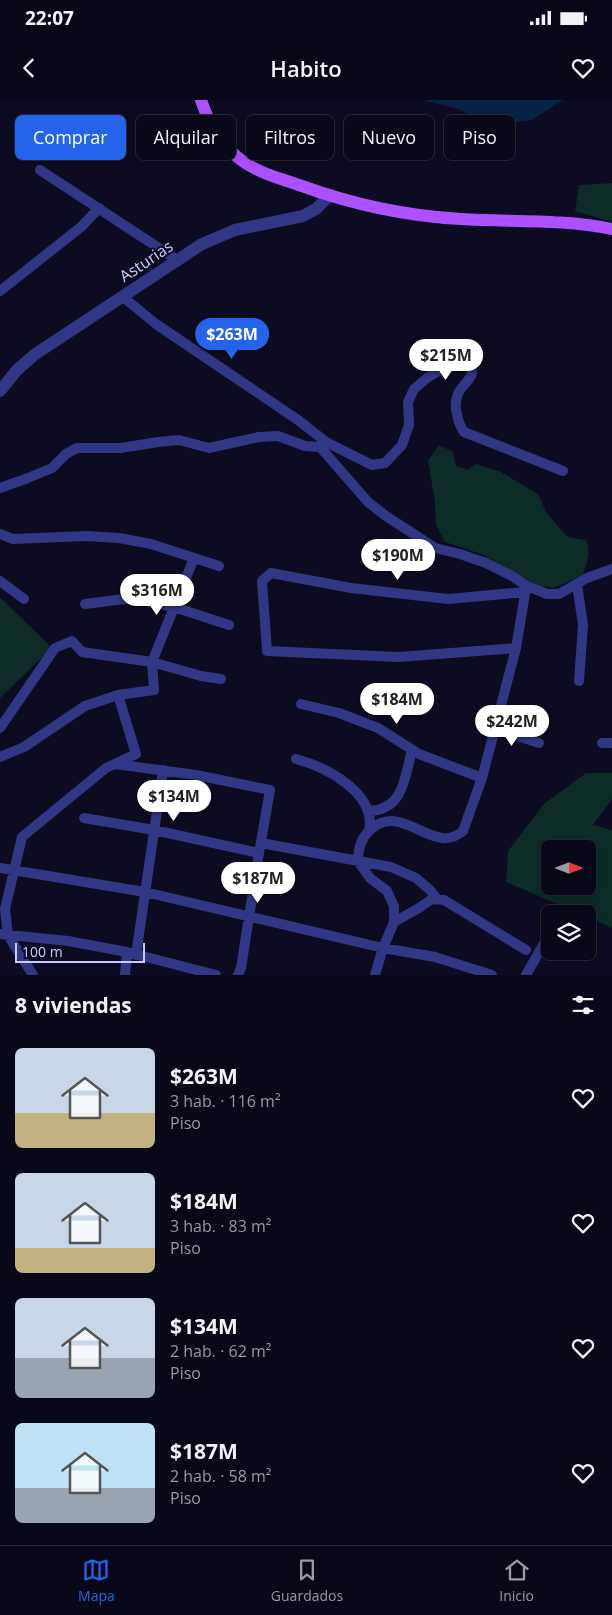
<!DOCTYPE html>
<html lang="es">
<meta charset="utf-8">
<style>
body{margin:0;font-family:"Open Sans",sans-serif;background:#121122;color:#f1f3f6;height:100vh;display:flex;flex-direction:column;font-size:19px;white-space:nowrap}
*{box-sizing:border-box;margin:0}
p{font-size:16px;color:#999aa2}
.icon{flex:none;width:28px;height:28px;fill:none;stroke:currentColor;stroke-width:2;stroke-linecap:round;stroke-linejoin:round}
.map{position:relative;height:875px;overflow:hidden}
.panel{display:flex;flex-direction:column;background:#090819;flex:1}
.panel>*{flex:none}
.hud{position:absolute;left:15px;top:15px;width:582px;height:45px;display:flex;gap:10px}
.needle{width:32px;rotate:90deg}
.controls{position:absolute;left:541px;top:740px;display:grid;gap:10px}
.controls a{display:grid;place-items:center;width:55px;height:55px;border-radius:8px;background:#090819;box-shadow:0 2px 8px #0003,0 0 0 1px #292938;font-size:25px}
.scale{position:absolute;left:15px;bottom:12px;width:130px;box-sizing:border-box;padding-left:5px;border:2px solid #cbcaff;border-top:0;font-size:14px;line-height:18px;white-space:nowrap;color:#cbcaff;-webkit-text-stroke:4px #0c0b21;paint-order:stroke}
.price{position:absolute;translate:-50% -42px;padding:0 11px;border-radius:18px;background:#fff;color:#222;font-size:16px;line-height:32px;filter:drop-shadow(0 1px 2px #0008)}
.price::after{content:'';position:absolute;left:50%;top:30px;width:15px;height:11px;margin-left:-8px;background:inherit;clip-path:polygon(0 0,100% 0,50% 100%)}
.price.active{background:#2563eb;color:#fff}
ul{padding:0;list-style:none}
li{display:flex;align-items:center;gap:15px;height:125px;padding:0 15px}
li span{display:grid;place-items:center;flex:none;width:140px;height:100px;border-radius:8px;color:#555}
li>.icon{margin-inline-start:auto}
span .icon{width:60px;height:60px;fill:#fffc;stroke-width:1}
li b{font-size:21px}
h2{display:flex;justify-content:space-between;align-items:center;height:60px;padding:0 15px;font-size:21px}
.pill{padding:0 18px;border-radius:8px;background:#090819;box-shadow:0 2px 8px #0003,0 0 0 1px #292938;font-size:18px;line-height:45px}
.pill.active{background:#2563eb;color:#fff}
.status{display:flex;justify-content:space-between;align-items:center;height:35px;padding:0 25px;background:#090819;direction:ltr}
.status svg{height:14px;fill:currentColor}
header{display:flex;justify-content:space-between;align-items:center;height:65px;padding:0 15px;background:#090819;font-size:22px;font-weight:600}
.menu{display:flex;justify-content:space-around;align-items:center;height:70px;border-top:1px solid #292938;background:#090819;font-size:14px;color:#999aa2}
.menu a{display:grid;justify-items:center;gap:2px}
.menu .active{color:#2563eb}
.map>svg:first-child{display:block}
.green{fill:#0d2b27;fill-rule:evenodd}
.water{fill:#062344}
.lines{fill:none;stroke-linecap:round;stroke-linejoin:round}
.minor{stroke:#313685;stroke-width:10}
.tertiary{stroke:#313685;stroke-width:12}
.primary{stroke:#ac51ff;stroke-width:12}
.labels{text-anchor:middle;stroke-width:4;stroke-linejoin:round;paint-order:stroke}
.street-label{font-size:16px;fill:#cbcaff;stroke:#0c0b21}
</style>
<div class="status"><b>22:07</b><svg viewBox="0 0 49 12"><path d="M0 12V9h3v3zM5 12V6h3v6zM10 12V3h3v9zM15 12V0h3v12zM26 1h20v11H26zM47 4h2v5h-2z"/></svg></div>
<header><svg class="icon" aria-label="back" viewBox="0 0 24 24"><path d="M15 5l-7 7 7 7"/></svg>Habito<svg class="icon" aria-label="heart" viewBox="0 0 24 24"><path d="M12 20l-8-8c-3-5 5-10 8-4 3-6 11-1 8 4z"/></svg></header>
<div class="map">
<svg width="612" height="875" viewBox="0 0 612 875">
<rect width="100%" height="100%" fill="#0c0b21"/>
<path class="green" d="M612,83V122L575,111L579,85Z
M439,345L453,352L456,366L467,370L476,364L501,372L538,394L546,412L565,434L571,438L586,440C591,452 587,462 583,475L554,488L539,486L481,454L445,442L436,425L435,402L428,360Z
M0,497L52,548L0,598Z
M586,673H612V699L593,725L612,730V828L588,817V814H580L506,782L508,751L544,704ZM550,749H588V786H550Z"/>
<path class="water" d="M423,0H563L532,20L487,26L459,9Z"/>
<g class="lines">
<path class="minor" d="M40,70L177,160
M0,191L81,127L99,108
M123,197L156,224L298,320L326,342L372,365L385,363L402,345L409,325L408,302L414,289L427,278L442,269L460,262H465L470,264C478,277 462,283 458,294C455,301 455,307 457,314C458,321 460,326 464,332L563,371
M320,347L368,402L386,416L435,448L460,454L486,463L512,476L527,486L547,494H559L587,478L612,469
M0,388L28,378L52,368L66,354L77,348H121L158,342L179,340L209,348L259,337L278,336L305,346L320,347L325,342
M0,434L13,439L86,436L119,438L151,444L219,466
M0,481L24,499
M577,484L583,525L579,581
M85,504L132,498L174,507L229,525
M516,548L399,557L267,551L262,481L271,473L351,488L448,499L525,492
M301,604L339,613L378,628L419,654L482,678
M0,628L55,548L72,541L82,552L152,562L201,576L221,579
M494,628L539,643
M602,643H612
M0,657L24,647L85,606L118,595L154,590L152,562L194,458
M296,659C326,667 377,693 369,731
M115,664L196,675L270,690L259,753L241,868L238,875
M369,711C404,710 405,676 412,650
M84,718L154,730L259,753
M261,743L391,767L416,778L430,790L437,799
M0,768L145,792L383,848L435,857L492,875
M394,822L419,808L432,799L444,800L526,850
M0,834L68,841L127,852L216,875
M136,855L163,670
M33,875L8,835L5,809L22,737L106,668L136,654L118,595
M125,875L127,852
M375,875L383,848L394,822V806L387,791L370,778L358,761C358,749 361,738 370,730C395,707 418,735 442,738C450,739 457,736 463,731L482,678L516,548L526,488
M526,875L550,833"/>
<path class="tertiary" d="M0,291L17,270L34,255L202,144L235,130L303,116L316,109L329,96"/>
<path class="primary" d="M201,0C210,28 228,56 256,69C269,76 285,80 299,85C351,104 405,116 461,119C511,122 563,119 612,129"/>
</g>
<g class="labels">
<g class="street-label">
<text transform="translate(146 161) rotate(-34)" y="6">Asturias</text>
</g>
</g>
</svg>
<div class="controls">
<a><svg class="needle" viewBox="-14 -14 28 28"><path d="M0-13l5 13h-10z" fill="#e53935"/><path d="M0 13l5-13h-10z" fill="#999aa2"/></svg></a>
<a><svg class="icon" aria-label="layers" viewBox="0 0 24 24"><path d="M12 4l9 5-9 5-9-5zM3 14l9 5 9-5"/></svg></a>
</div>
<div class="scale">100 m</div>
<b class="price active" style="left:232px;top:260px">$263M</b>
<b class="price" style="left:446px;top:281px">$215M</b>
<b class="price" style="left:398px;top:481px">$190M</b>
<b class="price" style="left:157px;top:516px">$316M</b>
<b class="price" style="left:397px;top:625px">$184M</b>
<b class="price" style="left:512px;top:647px">$242M</b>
<b class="price" style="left:174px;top:722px">$134M</b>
<b class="price" style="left:258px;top:804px">$187M</b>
<div class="hud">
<a class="pill active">Comprar</a>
<a class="pill">Alquilar</a>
<a class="pill">Filtros</a>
<a class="pill">Nuevo</a>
<a class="pill">Piso</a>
</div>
</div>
<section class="panel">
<h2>8 viviendas<svg class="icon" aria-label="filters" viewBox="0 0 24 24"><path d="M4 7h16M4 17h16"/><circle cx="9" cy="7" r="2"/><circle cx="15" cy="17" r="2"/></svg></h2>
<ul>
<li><span style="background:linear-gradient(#c9d6e8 65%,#c2b280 0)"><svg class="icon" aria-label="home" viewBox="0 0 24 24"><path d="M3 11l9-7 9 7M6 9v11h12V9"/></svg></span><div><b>$263M</b><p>3 hab. · 116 m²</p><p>Piso</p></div><svg class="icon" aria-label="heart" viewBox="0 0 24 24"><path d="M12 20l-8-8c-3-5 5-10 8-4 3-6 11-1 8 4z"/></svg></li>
<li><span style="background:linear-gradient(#c9d6e8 75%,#c2b280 0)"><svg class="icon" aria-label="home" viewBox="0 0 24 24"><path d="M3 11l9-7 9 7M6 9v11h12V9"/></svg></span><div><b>$184M</b><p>3 hab. · 83 m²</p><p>Piso</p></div><svg class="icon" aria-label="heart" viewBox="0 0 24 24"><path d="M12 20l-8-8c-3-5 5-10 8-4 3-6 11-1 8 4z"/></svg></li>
<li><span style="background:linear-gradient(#c9d6e8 60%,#9aa5b1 0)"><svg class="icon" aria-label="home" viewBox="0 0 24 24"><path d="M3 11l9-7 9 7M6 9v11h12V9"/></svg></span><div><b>$134M</b><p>2 hab. · 62 m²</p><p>Piso</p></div><svg class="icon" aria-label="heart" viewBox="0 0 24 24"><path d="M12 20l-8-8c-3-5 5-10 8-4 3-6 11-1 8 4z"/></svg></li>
<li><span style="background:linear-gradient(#bfe0f5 65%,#9aa5b1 0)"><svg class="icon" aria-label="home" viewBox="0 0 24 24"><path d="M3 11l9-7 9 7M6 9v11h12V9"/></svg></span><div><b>$187M</b><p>2 hab. · 58 m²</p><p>Piso</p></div><svg class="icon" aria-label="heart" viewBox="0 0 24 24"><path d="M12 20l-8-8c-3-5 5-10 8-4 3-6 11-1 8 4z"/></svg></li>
</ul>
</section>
<nav class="menu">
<a class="active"><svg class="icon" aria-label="map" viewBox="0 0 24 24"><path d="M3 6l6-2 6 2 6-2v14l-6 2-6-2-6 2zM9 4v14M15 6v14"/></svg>Mapa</a>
<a><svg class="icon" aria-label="saved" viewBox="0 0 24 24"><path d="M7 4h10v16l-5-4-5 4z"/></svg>Guardados</a>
<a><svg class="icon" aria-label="home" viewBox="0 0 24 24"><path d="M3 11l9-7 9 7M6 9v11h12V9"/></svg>Inicio</a>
</nav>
